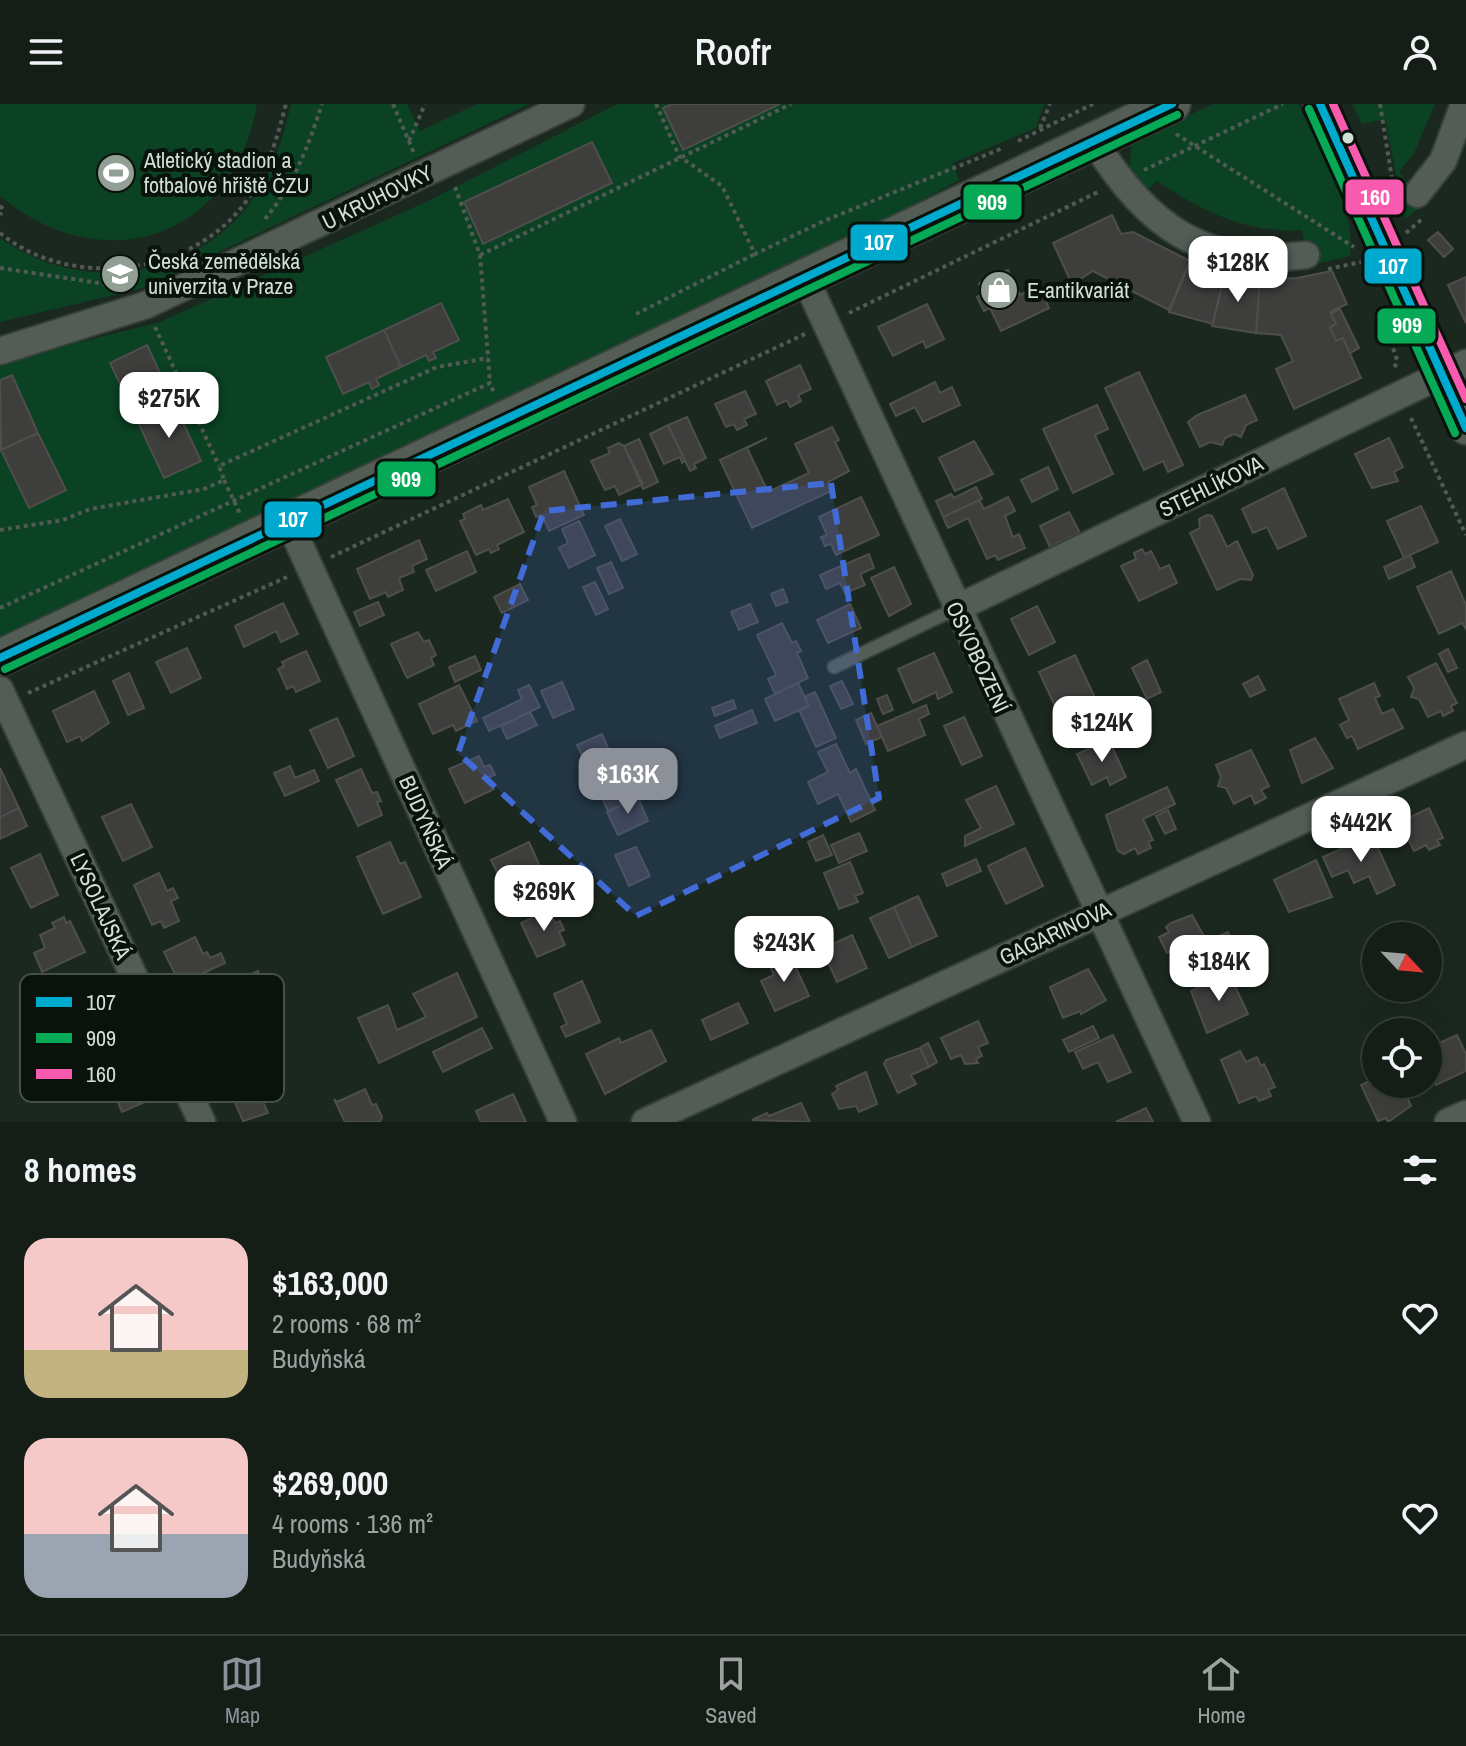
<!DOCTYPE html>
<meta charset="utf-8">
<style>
body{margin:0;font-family:"Archivo Narrow",sans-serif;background:#1d2720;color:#f1f3f6;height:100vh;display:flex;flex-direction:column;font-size:30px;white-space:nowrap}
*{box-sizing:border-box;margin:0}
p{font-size:26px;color:#9da2a1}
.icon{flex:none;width:44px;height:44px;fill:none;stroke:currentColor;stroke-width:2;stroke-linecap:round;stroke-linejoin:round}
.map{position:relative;height:1018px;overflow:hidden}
.details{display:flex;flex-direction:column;background:#141e17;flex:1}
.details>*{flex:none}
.needle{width:52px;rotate:116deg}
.controls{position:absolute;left:1362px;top:818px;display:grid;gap:16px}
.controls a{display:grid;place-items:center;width:80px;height:80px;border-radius:50%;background:#141e17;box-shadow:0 8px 32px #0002,0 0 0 2px #333c36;font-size:40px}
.price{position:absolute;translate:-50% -68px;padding:0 18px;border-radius:16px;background:#fff;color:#222;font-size:26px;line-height:52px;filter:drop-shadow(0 2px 4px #0008)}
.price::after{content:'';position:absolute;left:50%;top:48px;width:24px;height:18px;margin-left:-12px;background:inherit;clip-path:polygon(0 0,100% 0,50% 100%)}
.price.on{background:#8c9099;color:#fff}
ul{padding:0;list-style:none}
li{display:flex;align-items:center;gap:24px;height:200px;padding:0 24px}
li span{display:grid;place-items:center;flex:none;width:224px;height:160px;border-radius:24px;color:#555}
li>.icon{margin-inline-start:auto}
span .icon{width:96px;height:96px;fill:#fffc;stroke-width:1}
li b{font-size:34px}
h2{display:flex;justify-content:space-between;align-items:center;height:96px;padding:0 24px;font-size:34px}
header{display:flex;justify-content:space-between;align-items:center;height:104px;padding:0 24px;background:#141e17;font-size:36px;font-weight:600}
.tab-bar{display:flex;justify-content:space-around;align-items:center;height:112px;border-top:2px solid #333c36;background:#141e17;font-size:22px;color:#9da2a1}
.tab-bar a{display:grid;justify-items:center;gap:4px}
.tab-bar .on{color:#8c9099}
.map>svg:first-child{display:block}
.green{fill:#0a4223;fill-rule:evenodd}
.building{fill:#3e3f3d;stroke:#4e4e4c;stroke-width:2}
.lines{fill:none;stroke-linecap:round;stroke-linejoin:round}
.service-casing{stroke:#37413a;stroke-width:16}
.minor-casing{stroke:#37413a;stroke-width:30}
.tertiary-casing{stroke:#37413a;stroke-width:36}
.secondary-casing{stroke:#37413a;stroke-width:40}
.path{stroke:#515a54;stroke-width:4;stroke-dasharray:4 4;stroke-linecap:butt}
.service{stroke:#535d56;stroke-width:12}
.minor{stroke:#535d56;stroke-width:26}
.tertiary{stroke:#535d56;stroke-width:32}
.secondary{stroke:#535d56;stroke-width:36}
.bus-1-casing{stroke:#09120b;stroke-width:14}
.bus-2-casing{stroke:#09120b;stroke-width:14}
.bus-3-casing{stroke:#09120b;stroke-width:14}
.bus-1{stroke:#00a9ce;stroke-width:8}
.bus-2{stroke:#06aa56;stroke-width:8}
.bus-3{stroke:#f75aaf;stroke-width:8}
.marked{fill:#416bd7;fill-opacity:0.2;stroke:#416bd7;stroke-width:6;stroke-dasharray:16 10;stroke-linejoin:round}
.bus-dot{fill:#d1dfd4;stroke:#09120b;stroke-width:3}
.labels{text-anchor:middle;stroke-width:8;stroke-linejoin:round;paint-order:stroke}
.poi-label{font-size:22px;fill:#d1dfd4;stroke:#09120b;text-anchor:start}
.street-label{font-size:22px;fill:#d1dfd4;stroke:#09120b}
.key{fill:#09120b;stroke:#455047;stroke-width:2}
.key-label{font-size:22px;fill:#d1dfd4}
.line-badge{stroke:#09120b;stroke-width:3}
.badge-label{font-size:22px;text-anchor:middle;font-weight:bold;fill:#fff}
</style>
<header><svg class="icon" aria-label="menu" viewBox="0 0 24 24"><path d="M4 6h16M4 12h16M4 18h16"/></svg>Roofr<svg class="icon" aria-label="person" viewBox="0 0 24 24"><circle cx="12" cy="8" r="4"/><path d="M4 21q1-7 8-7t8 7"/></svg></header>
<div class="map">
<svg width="1466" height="1018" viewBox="0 0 1466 1018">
<rect width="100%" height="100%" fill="#1b281f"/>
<path class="green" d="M0,0H257C234,134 103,178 0,92Z
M291,0H407L420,27L477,0H530L143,184L0,218V134C85,195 209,174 262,81C277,55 284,29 291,0Z
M617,0H672L664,4L684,45L780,0H1044L1036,24L953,59L959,76L708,212L0,544V344L29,404L66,386L12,271L0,276V258L160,218L428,97ZM592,38L612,80L483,139L464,98ZM441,199L458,236L433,248L435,254L430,257L426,251L376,275L379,281L373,284L369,278L343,290L326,253ZM147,241L201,356L164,374L110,259Z
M1213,0H1298C1317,38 1358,111 1350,152L1308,162L1302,126C1248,130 1201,107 1157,77L1143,90L1130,67L1131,38Z
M1352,0H1435L1414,49L1399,68L1425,100L1405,115L1385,15L1362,20Z"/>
<path class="building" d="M672,0H780L683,46L663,4Z
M592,38L612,79L483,140L464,98Z
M1112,111L1121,130L1133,128L1190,157L1169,206L1093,167L1072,180L1053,139Z
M1438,128L1453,145L1444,153L1428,136Z
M1190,157L1225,169L1213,220L1169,208Z
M1008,166L1020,191L1039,182L1049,204L1001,227L990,204L984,207L977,193L984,190L979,180L985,174Z
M1332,167L1347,200L1330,208L1336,220L1330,223L1336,237L1343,234L1361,274L1294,305L1276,265L1293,257L1281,231L1256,229L1260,175L1297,174Z
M1225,169L1260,175L1256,229L1212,222Z
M1466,173V219L1448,181Z
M441,199L459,236L433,248L436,254L429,257L426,251L401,263L384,226Z
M927,200L944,235L926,244L923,237L893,252L878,223Z
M1340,205L1359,244L1350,249L1343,234L1336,237L1330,223L1336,220L1331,210Z
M384,226L401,263L376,275L379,281L372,285L369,278L343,290L326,253Z
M147,241L174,299L137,316L110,259Z
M800,261L811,285L798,291L801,297L790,303L787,296L777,301L766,277Z
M1139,268L1183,361L1168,368L1163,357L1144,366L1105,284Z
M12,271L38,329L1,346L0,276Z
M935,278L940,289L952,283L960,301L923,318L915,303L896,312L890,300Z
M745,287L756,310L744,315L747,321L737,326L734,320L726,323L715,300Z
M1245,291L1257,316L1246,321L1241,333L1234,330L1225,334L1222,341L1210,338L1200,343L1188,318L1197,311Z
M174,299L201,357L164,374L137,316Z
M1097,301L1108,325L1095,331L1113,370L1073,389L1043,325Z
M687,313L706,354L694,360L696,364L690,367L668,321Z
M668,321L685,357L682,359L680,353L664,360L650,330Z
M832,323L839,336L835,338L849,367L828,378L833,386L752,424L720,356L767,334L747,344L768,388L809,369L795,340Z
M38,329L66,386L29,404L1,346Z
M1389,334L1403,363L1394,368L1398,377L1372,384L1355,350Z
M639,335L658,378L643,385L624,342Z
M974,337L993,370L955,387L939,354Z
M619,339L624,342L643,380L619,391L615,382L605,386L591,357L610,349L608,344Z
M1048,363L1058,385L1032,398L1021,376Z
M564,367L584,411L549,427L542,411L536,413L532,403L537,401L529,383Z
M976,383L982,395L943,413L936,397L951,390L954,394Z
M1284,384L1306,432L1278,445L1267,423L1253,429L1242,405Z
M861,393L879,431L836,451L831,440L825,442L821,433L827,431L819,413Z
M1008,393L1015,407L1005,412L1013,433L1019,430L1025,444L998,456L995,451L987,455L968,414L948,424L943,413L979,396L984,405Z
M508,395L524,428L497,441L499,445L491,449L489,445L476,451L460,417L465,415L463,410L481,401L483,406Z
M1421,402L1438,438L1404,454L1387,417Z
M1069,408L1080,429L1050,443L1040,422Z
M1207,411L1212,412L1227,443L1237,437L1253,471L1251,476L1240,475L1217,486L1190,429L1200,424L1199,415Z
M620,415L637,450L622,457L605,422Z
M579,417L595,451L569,464L559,444L568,439L562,425Z
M419,436L427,455L412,462L414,468L399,474L403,486L388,493L386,488L370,495L357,465Z
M1142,445L1145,450L1151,447L1160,465L1169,461L1177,479L1139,497L1121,462L1136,455L1134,449Z
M467,447L476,468L436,487L426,466Z
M869,450L874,464L860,470L865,481L845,489L840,479L826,485L820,471Z
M1410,451L1415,463L1389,475L1384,463Z
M611,458L623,484L609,490L597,464Z
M894,463L911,500L889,512L871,474Z
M1451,467L1466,501V525L1462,519L1439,530L1417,483Z
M595,478L608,505L596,511L583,483Z
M520,480L528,496L502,509L494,493Z
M783,485L788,498L776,502L771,490Z
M378,498L384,511L360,522L354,508Z
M283,499L298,530L281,538L276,527L244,543L235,522Z
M750,500L758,518L739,526L731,508Z
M850,500L861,524L828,539L817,516Z
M1037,502L1055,538L1029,551L1011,515Z
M782,519L792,539L796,537L801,547L797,549L808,574L775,590L768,575L776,571L757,531Z
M418,528L424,538L429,536L436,551L431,554L434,561L407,574L391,540Z
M187,544L201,574L171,589L156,558Z
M1448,545L1457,564L1448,568L1439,550Z
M306,547L320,577L296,588L293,582L287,585L278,565L284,562L282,558Z
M934,549L952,588L938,595L936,588L913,599L898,565Z
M1075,551L1097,598L1089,602L1092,608L1068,619L1066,613L1061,615L1039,568Z
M475,552L481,566L455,578L449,563Z
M1147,556L1161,588L1147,595L1132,564Z
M1436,559L1457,599L1451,602L1453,607L1443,612L1441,607L1428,613L1419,595L1411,593L1414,584L1408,573Z
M129,569L144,604L128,611L113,577Z
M1258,572L1265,586L1250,593L1243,580Z
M842,577L853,600L841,605L830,582Z
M562,578L574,605L553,614L541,587Z
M798,579L809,602L775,617L765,595Z
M1374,579L1380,592L1375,594L1382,610L1393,605L1403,624L1358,645L1352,632L1347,634L1340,621L1349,616L1339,595Z
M459,581L477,617L456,627L453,621L433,630L419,600Z
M529,581L540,603L489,627L483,614L522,595L518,586Z
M94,587L109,619L82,637L80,632L67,638L53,607Z
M815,588L836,634L816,643L799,606L809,602L804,593Z
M887,591L893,606L883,610L877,595Z
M733,596L736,604L715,612L712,604Z
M926,601L929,610L919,615L925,631L888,647L877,622Z
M752,606L757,619L720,634L715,622Z
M530,608L537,621L507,635L501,622Z
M871,609L882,633L866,640L856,616Z
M964,613L982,652L962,661L944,622Z
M337,614L354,652L328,664L310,626Z
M1126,616L1133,629L1111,640L1109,636L1104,638L1100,628Z
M602,630L616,663L593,674L577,641Z
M1315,634L1333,664L1302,679L1290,646Z
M1109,636L1126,673L1110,681L1107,673L1092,681L1077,650Z
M836,640L850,669L856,665L875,706L851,718L838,690L818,700L808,678L828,668L818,648Z
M1251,646L1269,682L1261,686L1266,694L1255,700L1251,691L1234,700L1226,684L1218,682L1221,673L1216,661Z
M479,652L484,663L490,661L495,671L489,673L494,685L465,699L449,665Z
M290,662L295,674L314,666L319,677L285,692L274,669Z
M616,663L629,692L634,690L636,694L608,707L593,674Z
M0,664L19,704L0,713Z
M361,665L372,689L377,688L381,697L377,698L382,711L358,722L336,676Z
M996,682L1014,720L965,742V732L981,724L966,696Z
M1167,683L1175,700L1143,715L1153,736L1148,738L1151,744L1138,750L1135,744L1124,750L1118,747L1106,711Z
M638,693L648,717L618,731L607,708Z
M131,700L152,743L123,757L102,713Z
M19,704L27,722L0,735V713Z
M1429,704L1443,734L1437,736L1440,741L1429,746L1426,741L1414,747L1400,718Z
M1168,706L1176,725L1165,730L1156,712Z
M859,729L867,747L839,759L831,741Z
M823,731L832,751L816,757L808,738Z
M1372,731L1395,781L1377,790L1369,772L1354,779L1348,766L1332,773L1323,753Z
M390,738L400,760L405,758L421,793L383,810L357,753Z
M529,738L547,778L527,786L524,779L506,787L491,756Z
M636,743L650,772L629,782L615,751Z
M1025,744L1043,782L1006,800L988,762Z
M40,750L58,791L31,804L11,764Z
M976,755L981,767L947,782L942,770Z
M1316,756L1332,793L1289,808L1274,776Z
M850,758L863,789L855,792L858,798L839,805L824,769Z
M159,769L167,787L173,784L178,794L171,797L179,817L164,824L161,817L152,821L134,781Z
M526,784L535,795L514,804L508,792Z
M918,792L937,832L912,843L894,803Z
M894,803L912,843L889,854L870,814Z
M549,806L555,819L560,817L564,826L559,828L565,841L537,853L521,819Z
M1192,811L1204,832L1197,835L1199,840L1183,848L1181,843L1167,849L1159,833L1169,828L1166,823L1171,819Z
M64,813L66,819L70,817L85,848L42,868L34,849L45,844L40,831L55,824L52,819Z
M1228,828L1237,848L1214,859L1205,838Z
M852,831L867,864L837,878L822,845Z
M195,833L203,850L207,848L210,854L221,849L225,859L180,880L164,848Z
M1433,847L1442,866L1428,873V849Z
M790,851L809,892L775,907L761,877L774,871L769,861Z
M1088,865L1106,896L1081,910L1080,907L1063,914L1050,883Z
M258,867L262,879L231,893L225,883Z
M457,869L477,913L379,959L358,914L388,901L397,926L426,913L413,890Z
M1229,869L1248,910L1207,929L1191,887Z
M582,877L600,918L566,933L561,923L567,920L554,890Z
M738,899L748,919L711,936L702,916Z
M978,917L988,939L978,943L982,952L976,955L978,959L965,960L961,951L951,955L941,934Z
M1093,922L1099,934L1069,948L1063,936Z
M482,924L492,944L443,968L433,948Z
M651,926L666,957L605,990L586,950L619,934L621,939Z
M1113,931L1131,968L1108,978L1098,958L1083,965L1075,948Z
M1457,931L1466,950V967L1436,981L1428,964V944Z
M928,939L937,958L929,963L920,944Z
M920,944L929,963L911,971L916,980L898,989L884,960L886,956Z
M1240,947L1246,958L1257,953L1261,962L1264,960L1275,983L1268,986L1271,992L1259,997L1256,992L1239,999L1221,956Z
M866,968L877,1000L859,1008L856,1002L839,1005L832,990L838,986L836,982Z
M252,974L268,1009L243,1017L229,985Z
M1376,974V980H1402L1411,1002L1388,1018L1386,1014L1378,1017L1361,981Z
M147,981L154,994L122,1008L117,996Z
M365,985L372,1001L376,1000L382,1013L380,1018H345L334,995L337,998Z
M513,990L526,1018H481L476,1007Z
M801,999L810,1018L752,1016L767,1009L769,1012Z
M1146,1004L1153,1018H1116Z"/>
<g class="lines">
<g class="service-casing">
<path id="service" d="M834,563L955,505"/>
</g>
<g class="minor-casing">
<path id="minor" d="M1094,37C1146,121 1203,164 1306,151
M1417,90L1443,57L1464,0
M805,174L1197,1018
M0,247L146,201L571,0
M289,418L563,1018
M955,505L1466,259
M0,586L202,1018
M645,1018L1466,641
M1448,1018L1466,1010"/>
</g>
<g class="tertiary-casing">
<path id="tertiary" d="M1320,0L1466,324"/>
</g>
<g class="secondary-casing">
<path id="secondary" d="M0,554L1172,0"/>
</g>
<path class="path" d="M393,0L414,49
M656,0L679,52L722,82L755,150L826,116L1003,44
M1380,0L1393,81
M1040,24L1050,0
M1176,30L1354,143
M409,37L425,0
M1018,37L1093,0
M1144,66L1283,0
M455,83L480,151L490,279
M0,102L3,105L0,111
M265,115C294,80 308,43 322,0
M0,129C71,187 194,172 247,96C268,67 277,34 286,0
M1406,129L1423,114
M480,151L791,0
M0,164L119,182
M1328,165L1361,158
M849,209L1100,87
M636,210L755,150
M1383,214L1397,256L1394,266
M155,223L219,362
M1411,314L1466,431
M224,376L240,410
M0,426L63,416L90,405L204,385L224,376L219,362L437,263L488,254
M331,453L805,230
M0,504L490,279L494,289
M28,589L287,473"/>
<use href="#service" class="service"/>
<use href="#minor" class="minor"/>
<use href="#tertiary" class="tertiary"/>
<use href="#secondary" class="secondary"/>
<g class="bus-1-casing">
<path id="bus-1" d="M1320,0L1466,324
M0,554L1172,0"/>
</g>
<g class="bus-2-casing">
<path id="bus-2" d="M1309,5L1455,329
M5,565L1177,11"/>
</g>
<g class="bus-3-casing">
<path id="bus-3" d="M1333,0L1466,295"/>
</g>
<use href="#bus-1" class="bus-1"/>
<use href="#bus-2" class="bus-2"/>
<use href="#bus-3" class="bus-3"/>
</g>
<path class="marked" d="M831,379L879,694L636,812L458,649L544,407Z"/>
<defs>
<g id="stadium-disc" transform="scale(2)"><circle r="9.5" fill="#919f95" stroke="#09120b"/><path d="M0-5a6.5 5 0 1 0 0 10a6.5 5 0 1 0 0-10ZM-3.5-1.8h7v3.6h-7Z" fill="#fff"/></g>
<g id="university-disc" transform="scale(2)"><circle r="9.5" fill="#919f95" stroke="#09120b"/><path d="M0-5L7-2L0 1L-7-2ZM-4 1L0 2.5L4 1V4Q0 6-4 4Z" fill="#fff"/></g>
<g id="shop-disc" transform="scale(2)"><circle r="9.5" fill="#919f95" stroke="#09120b"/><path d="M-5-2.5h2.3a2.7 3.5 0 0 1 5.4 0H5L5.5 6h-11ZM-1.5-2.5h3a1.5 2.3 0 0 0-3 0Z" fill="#fff"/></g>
</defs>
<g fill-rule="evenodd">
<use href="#stadium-disc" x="116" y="69"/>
<use href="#university-disc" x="120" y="170"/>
<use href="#shop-disc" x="999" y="186"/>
</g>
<circle class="bus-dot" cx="1348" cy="34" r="7"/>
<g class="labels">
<g class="poi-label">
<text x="144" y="64">Atletický stadion a<tspan x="144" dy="25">fotbalové hřiště ČZU</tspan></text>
<text x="148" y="165">Česká zemědělská<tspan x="148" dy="25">univerzita v Praze</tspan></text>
<text x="1027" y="194">E-antikvariát</text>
</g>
<g class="street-label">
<text transform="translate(377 93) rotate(-26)" y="8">U KRUHOVKY</text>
<text transform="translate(1211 382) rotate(-26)" y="8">STEHLÍKOVA</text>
<text transform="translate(978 553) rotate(65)" y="8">OSVOBOZENÍ</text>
<text transform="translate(426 718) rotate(66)" y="8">BUDYŇSKÁ</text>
<text transform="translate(101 802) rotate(65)" y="8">LYSOLAJSKÁ</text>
<text transform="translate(1055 829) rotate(-25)" y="8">GAGARINOVA</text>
</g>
</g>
<rect x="20" y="870" width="264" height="128" rx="12" class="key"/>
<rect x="36" y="893" width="36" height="10" fill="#00a9ce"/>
<rect x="36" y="929" width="36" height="10" fill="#06aa56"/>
<rect x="36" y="965" width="36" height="10" fill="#f75aaf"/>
<g class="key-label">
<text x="86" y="906">107</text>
<text x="86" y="942">909</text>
<text x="86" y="978">160</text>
</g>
<g class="line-badge">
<rect x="1344" y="74" width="61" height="38" rx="8" fill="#f75aaf"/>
<rect x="962" y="79" width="61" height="38" rx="8" fill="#06aa56"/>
<rect x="849" y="119" width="60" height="39" rx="8" fill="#00a9ce"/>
<rect x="1363" y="143" width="60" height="38" rx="8" fill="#00a9ce"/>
<rect x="1376" y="203" width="61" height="38" rx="8" fill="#06aa56"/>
<rect x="376" y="356" width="61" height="38" rx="8" fill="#06aa56"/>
<rect x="263" y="396" width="60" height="39" rx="8" fill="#00a9ce"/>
</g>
<g class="badge-label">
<text x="1375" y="101">160</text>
<text x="992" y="106">909</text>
<text x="879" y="146">107</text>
<text x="1393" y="170">107</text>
<text x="1407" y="229">909</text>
<text x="406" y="383">909</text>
<text x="293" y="423">107</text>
</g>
</svg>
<div class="controls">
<a><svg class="needle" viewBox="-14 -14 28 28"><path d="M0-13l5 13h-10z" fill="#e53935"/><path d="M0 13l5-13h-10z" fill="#9da2a1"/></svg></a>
<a><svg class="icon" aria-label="locate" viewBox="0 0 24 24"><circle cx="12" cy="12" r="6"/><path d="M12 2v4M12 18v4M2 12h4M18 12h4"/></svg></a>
</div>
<b class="price" style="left:1238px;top:200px">$128K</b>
<b class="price" style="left:169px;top:336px">$275K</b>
<b class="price" style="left:1102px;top:660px">$124K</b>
<b class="price on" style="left:628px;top:712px">$163K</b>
<b class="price" style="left:1361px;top:760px">$442K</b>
<b class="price" style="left:544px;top:829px">$269K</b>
<b class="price" style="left:784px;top:880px">$243K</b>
<b class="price" style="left:1219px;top:899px">$184K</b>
</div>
<section class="details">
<h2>8 homes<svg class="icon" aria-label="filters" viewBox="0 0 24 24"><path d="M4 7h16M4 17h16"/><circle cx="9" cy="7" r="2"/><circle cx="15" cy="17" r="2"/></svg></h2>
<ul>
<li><span style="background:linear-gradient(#f6c9c9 70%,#c2b280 0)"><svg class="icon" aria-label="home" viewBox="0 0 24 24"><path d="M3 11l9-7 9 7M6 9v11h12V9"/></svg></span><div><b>$163,000</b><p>2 rooms · 68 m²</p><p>Budyňská</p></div><svg class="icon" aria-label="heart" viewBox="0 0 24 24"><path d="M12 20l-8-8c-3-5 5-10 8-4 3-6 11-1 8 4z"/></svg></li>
<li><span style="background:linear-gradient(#f6c9c9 60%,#9aa5b1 0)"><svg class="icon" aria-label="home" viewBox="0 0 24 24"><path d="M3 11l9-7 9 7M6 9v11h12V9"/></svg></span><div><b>$269,000</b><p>4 rooms · 136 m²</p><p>Budyňská</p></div><svg class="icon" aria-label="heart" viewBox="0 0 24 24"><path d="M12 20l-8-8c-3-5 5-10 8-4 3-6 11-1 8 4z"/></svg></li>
</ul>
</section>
<nav class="tab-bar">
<a class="on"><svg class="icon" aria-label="map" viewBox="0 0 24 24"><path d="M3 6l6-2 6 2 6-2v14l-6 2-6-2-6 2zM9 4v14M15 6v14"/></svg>Map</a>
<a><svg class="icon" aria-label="saved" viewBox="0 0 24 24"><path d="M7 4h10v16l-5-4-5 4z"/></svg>Saved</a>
<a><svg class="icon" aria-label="home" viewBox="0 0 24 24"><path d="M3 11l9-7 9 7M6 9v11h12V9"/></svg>Home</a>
</nav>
